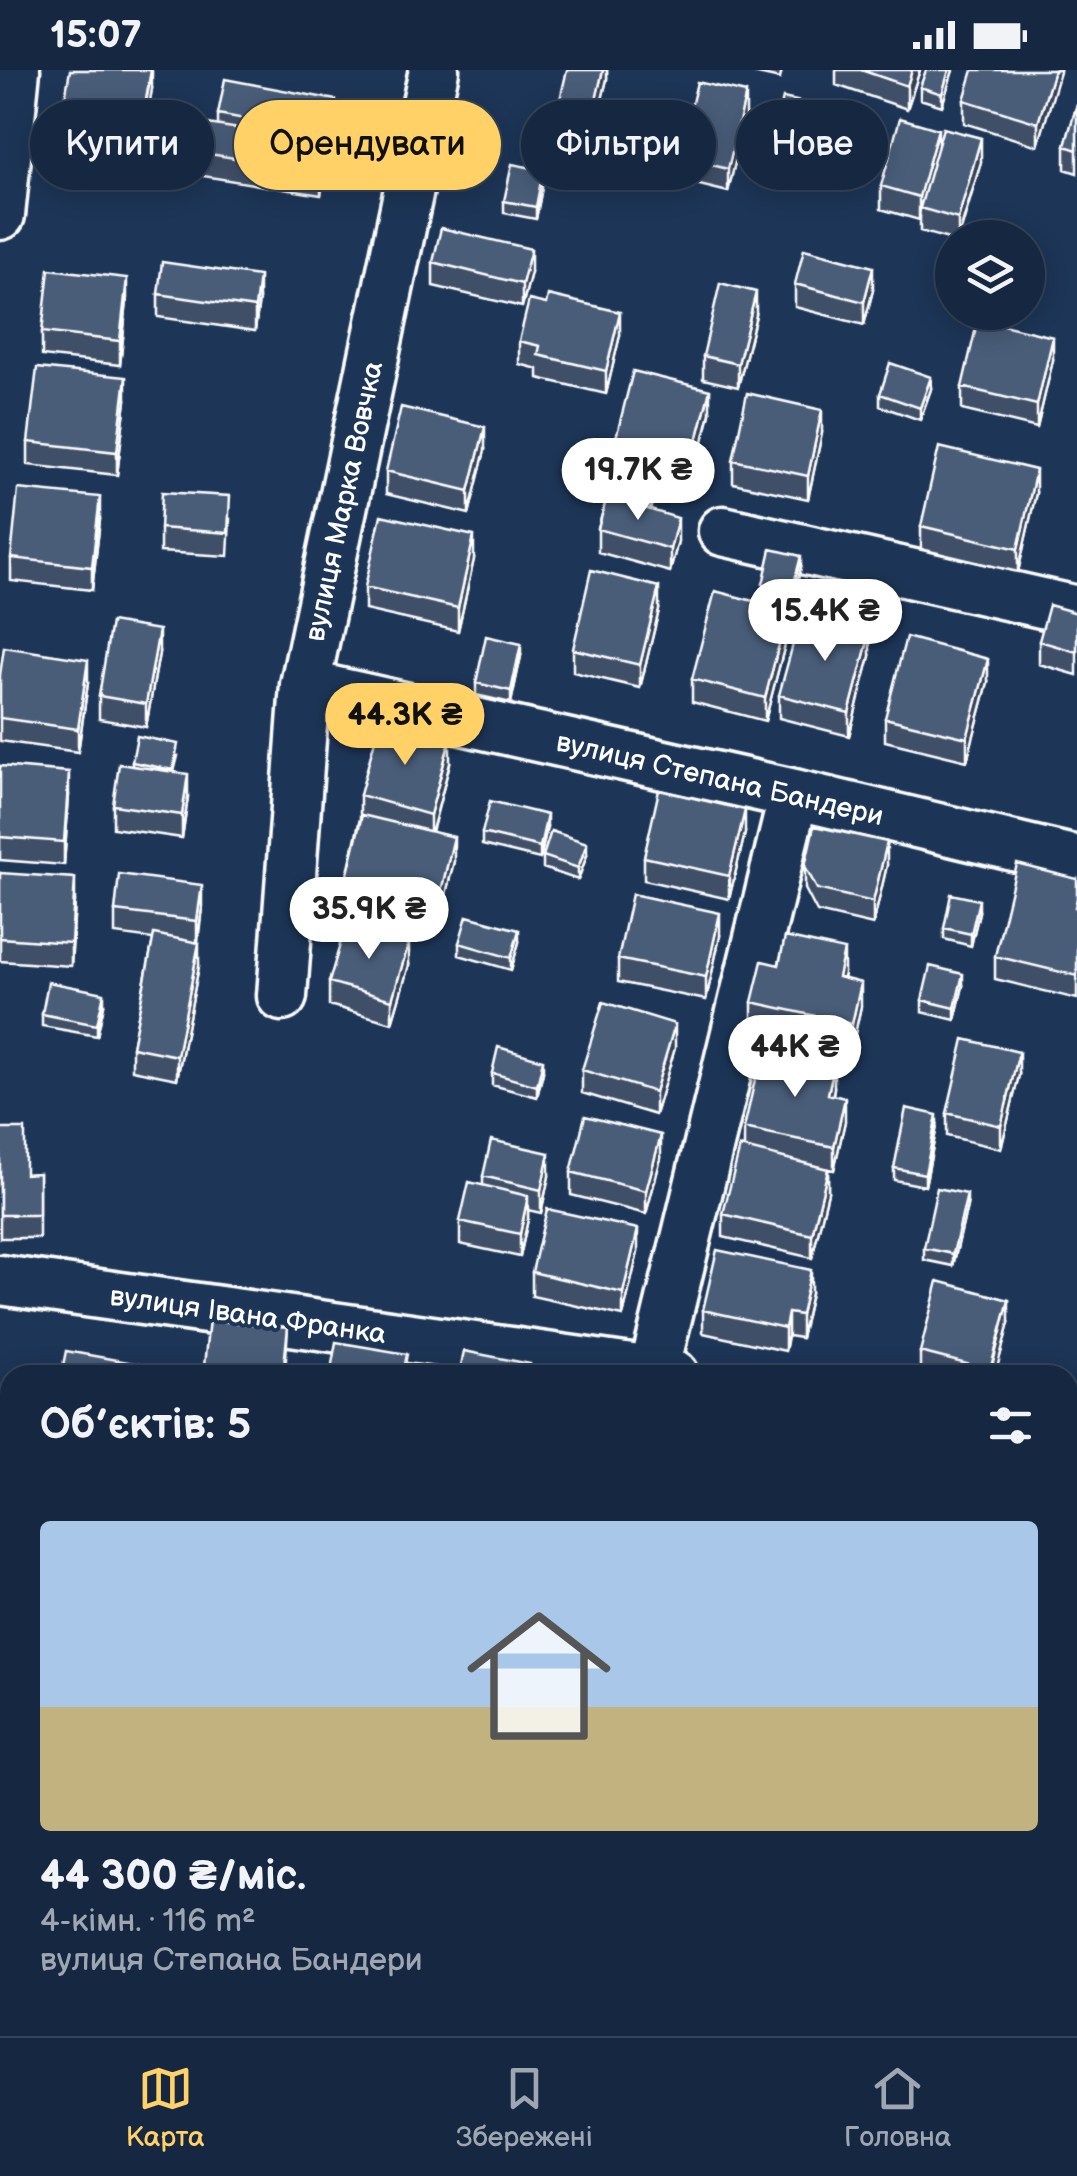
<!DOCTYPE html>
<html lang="uk">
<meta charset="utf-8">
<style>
body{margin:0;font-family:"Balsamiq Sans",sans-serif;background:#23344c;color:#f1f3f6;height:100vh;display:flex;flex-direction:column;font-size:38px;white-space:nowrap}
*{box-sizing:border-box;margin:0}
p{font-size:32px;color:#9ea6b1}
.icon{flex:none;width:55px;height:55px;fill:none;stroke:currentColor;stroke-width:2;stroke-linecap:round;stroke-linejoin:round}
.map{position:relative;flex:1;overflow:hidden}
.details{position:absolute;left:0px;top:1295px;width:1078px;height:672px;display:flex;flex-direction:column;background:#162841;border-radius:30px 30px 0 0;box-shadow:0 5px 25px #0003,0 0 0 2px #35445a}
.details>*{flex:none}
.top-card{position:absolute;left:30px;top:30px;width:1018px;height:90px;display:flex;gap:20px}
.fabs{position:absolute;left:935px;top:150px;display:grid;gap:20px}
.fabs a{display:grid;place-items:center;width:110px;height:110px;border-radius:50%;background:#162841;box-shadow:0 5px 25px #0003,0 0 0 2px #35445a;font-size:50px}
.price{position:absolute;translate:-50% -85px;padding:0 22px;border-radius:35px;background:#fff;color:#222;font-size:32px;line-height:65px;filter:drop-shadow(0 2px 5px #0008)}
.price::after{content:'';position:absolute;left:50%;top:60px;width:30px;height:22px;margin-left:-15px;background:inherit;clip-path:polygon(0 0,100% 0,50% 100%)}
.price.current{background:#ffd166;color:#111}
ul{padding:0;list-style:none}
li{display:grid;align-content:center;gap:20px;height:530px;padding:0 40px}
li+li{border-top:2px solid #35445a}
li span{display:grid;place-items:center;height:310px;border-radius:10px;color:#555}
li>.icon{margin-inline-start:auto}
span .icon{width:180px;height:180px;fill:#fffc;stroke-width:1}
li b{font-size:42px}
h2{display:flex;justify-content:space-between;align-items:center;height:120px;padding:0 40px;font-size:42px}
.pill{padding:0 35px;border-radius:45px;background:#162841;box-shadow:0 5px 25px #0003,0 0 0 2px #35445a;font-size:35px;line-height:90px}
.pill.current{background:#ffd166;color:#111}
.status{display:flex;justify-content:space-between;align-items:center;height:70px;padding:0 50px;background:#162841;direction:ltr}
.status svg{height:28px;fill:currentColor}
.tabs{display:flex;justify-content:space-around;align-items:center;height:140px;border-top:2px solid #35445a;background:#162841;font-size:28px;color:#9ea6b1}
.tabs a{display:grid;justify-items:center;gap:5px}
.tabs .current{color:#ffd166}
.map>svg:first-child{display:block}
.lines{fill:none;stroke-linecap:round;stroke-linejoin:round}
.minor-casing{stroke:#fff;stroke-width:55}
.minor{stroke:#1d3557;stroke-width:48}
.wall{fill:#405068;stroke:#fff;stroke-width:2.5}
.shaded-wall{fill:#344155;stroke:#fff;stroke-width:2.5}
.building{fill:#4a5d79;stroke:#fff;stroke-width:2.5}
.labels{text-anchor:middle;stroke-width:8;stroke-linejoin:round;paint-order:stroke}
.street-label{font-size:28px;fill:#fff;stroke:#1d3557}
</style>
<div class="status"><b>15:07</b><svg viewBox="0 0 49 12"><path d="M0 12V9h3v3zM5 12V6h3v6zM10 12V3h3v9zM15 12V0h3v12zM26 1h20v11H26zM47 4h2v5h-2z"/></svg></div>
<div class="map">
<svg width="1077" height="1966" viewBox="0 0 1077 1966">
<rect width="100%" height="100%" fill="#1d3557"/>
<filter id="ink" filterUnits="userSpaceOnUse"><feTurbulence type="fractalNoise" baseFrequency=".01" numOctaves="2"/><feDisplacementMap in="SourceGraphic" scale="20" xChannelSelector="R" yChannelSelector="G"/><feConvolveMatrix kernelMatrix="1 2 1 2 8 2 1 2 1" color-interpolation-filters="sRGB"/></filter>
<g filter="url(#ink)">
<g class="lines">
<g class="minor-casing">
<path id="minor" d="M0,145L15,0
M723,461L1077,541
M305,615L794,724L1077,791
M282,926L305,615L434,0
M0,1210L674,1305
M654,1301L794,724
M1068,1382L1077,1384"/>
</g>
<use href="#minor" class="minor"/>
</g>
<path class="wall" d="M607,0V9L587,91L553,83V59Z
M740,0H782L780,9Z
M836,0H920L907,39L836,15Z
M953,0L942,36L920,29V17Z
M1060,0L1038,76L964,53V30Z
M152,19L139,94L60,80V57Z
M1077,34V103L1065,99V76Z
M218,44L336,53L330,88L326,87L321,125L197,105V82L218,55Z
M746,46L728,122L679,110V87Z
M814,47L804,91L772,83V71Z
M938,75L981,92L959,168H952V170L920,161V145L919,150L881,139V116Z
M543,112L536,149L504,143V131Z
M433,192L531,202L522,237L433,216Z
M795,214L873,220L864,255L795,237Z
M158,224L259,229L255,261L158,247Z
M127,231L120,295L42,286V262Z
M756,245L738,317L703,309V286Z
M620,265L606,324L538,308V299L519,294V271Z
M1053,290L1037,358L962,340V317Z
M931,319L920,350L880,336V324Z
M126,330L117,405L28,395V372Z
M710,343L693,410L660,401L650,440L678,471L670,502L598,482V459L606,430V407Z
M822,363L808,429L733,413V390Z
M485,380L469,444L386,424V401Z
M1036,423L1018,502L921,479V456Z
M230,449L228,486L160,482V458Z
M100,450L92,520L11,511V488Z
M474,489L458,561L365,540V517Z
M801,497L792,533L763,526V514Z
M659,540L640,618L573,602V579Z
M1077,543V605L1039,594V571Z
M788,563L765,651L692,632V609Z
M159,583L146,657L99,649V626Z
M521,586L511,633L476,625V613Z
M870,586L849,666L779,648V625Z
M0,605L88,613L78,682L0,671Z
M988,612L967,691L885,671V648Z
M178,686L174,702L188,727L182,768L113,758V735L132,696V692Z
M450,693L432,762L454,791L436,865L344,843V820L360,748V725Z
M0,696L69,725L64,795L0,790Z
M547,757L540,789L482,775V763Z
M745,763L729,829L644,810V787Z
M587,785L578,810L543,798V786Z
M887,795L873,855L817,842L805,819V796Z
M0,803L75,831L71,896L0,891Z
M1077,809V929L995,909V886Z
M202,838L198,872L199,896L177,1009L132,1000V977L153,869L115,864V841Z
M979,842L971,876L944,869V858Z
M720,866L706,930L618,912V889Z
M519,872L511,900L459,885V873Z
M409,895L392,953L329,935V912Z
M779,895L844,903L843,909L861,936L852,977L752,955V932Z
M963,916L955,950L922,942V930Z
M104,935L97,966L42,956V944Z
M675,978L655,1045L582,1023V1000Z
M543,1002L537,1027L492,1015V1003Z
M1019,1005L1001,1079L947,1066V1043Z
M834,1018L833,1025L845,1051L834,1100L828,1099V1122L812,1188L723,1167V1144L744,1078V1058Z
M937,1056L925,1116L894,1110V1098Z
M0,1059L25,1104L39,1103V1168H0Z
M661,1088L646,1144L571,1125V1102Z
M483,1106H549L541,1143L528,1140V1149L520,1187L460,1174V1151L483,1116Z
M967,1136L953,1196L924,1190V1178Z
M638,1182L623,1246L532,1226V1202Z
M811,1223L801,1268L788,1266L785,1281L703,1263V1240Z
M1009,1253L995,1305H920V1282Z
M1077,1524V1623L1070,1622V1599Z
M0,1760H10V1858H0Z
M387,1958H423V1966H388Z"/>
<path class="shaded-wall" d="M152,0V19L139,94V71Z
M603,0H607V9L587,91V68Z
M912,0H920L907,39V16Z
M949,0H953L942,36V24Z
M1054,0H1060V2L1038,76V53Z
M746,23V46L728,122V99Z
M336,30V53L330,88V65Z
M814,35V47L804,91V79Z
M938,59V82L920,138L919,150V127Z
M981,68V92L958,168V149Z
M326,73V96L321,125V102Z
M543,100V112L536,149V137Z
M531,179V202L522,237V214Z
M873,197V220L864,255V232Z
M259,206V229L255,261V238Z
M127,208V231L120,295V271Z
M756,222V245L738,317V294Z
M620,242V265L606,324V301Z
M1053,267V290L1037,358V335Z
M126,307V330L117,405V382Z
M931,307V319L920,350V338Z
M710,320V343L693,410V386Z
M822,340V363L808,429V406Z
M485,357V380L469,444V421Z
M660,378V401L650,441V418Z
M1036,400V423L1018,502V479Z
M100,427V450L92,520V497Z
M678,448V471L670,502V479Z
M474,466V489L458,561V538Z
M801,486V497L792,533V521Z
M659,517V540L640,618V595Z
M788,540V563L765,651V628Z
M159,560V583L146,657V634Z
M870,563V586L849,666V643Z
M521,574V586L511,633V621Z
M988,589V612L967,691V668Z
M88,590V613L78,682V659Z
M450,670V693L430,768V745Z
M69,702V725L64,795V772Z
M188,704V727L182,768V745Z
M745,740V763L729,829V806Z
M547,745V757L540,789V777Z
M454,767V791L436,865V842Z
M887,772V795L873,855V832Z
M587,773V785L578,810V798Z
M75,808V831L71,896V873Z
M202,815V838L197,874V851Z
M979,830V842L971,876V864Z
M720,843V866L706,930V907Z
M519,860V872L511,900V888Z
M409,872V895L392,953V930Z
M199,873V896L177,1009V986Z
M844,880V903L838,930V907Z
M963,904V916L955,950V938Z
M861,913V936L852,977V954Z
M104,923V935L97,966V955Z
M675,954V978L655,1045V1022Z
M1019,982V1005L1001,1079V1056Z
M543,990V1002L537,1027V1016Z
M834,995V1018L828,1047V1024Z
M845,1028V1051L834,1100V1077Z
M937,1045V1056L925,1116V1104Z
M661,1065V1088L646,1144V1121Z
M549,1083V1106L541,1143V1120Z
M828,1099V1122L812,1188V1165Z
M967,1124V1136L953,1196V1184Z
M528,1126V1149L520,1187V1164Z
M638,1159V1182L623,1246V1223Z
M811,1200V1223L801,1268V1245Z
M1009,1230V1253L995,1305H990Z
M788,1243V1266L785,1281V1258Z
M288,1257L285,1305H283Z"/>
<path class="building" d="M70,0H151L139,71L60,57Z
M567,0H603L587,68L553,59Z
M861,0H912L907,16Z
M926,0H949L942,24L920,17Z
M973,0H1054L1038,53L964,30Z
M225,9L336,30L330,65L218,44Z
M697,12L746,23L728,99L679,87Z
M783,28L814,35L804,79L772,71Z
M1077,34V80L1065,76Z
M900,48L938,59L919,127L881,116Z
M202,53L326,73L321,102L197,82Z
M943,58L981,68L958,149L920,138Z
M512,94L543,100L536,137L504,131Z
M441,158L531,179L522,214L433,192Z
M804,179L873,197L864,232L795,214Z
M162,192L259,206L255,238L158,224Z
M49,199L127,208L120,271L42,262Z
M720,213L756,222L738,294L703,286Z
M548,225L620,242L606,301L538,285L540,276L519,271L529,230L546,234Z
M978,249L1053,267L1037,335L962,317Z
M890,293L931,307L920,338L880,324Z
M37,298L126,307L117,382L28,372Z
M633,301L710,320L693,386L660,378L650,418L606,407Z
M747,323L822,340L808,406L733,390Z
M401,337L485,357L469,421L386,401Z
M939,377L1036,400L1018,479L921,456Z
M18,419L100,427L92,497L11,488Z
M162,422L230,426L228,463L160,458Z
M607,427L678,448L670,479L598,459Z
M381,445L474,466L458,538L365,517Z
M771,479L801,486L792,521L763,514Z
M591,500L659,517L640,595L573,579Z
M715,521L788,540L765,628L692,609Z
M1049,535L1077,543V582L1039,571Z
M801,545L870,563L849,643L779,625Z
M111,552L159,560L146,634L99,626Z
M486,566L521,574L511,621L476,613Z
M906,567L988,589L967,668L885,648Z
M4,577L88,590L78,659L0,648V605Z
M380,651L450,670L430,745L360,725Z
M137,666L178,674L173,700L132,692Z
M119,694L188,704L182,745L113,735Z
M0,696L69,702L64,772L0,767Z
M659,720L745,740L729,806L644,787Z
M490,731L547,745L540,777L482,763Z
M362,745L454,767L436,842L344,820Z
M814,756L887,772L873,832L817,819L805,796Z
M551,761L587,773L578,798L543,786Z
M1017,794L1077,809V828L1075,837H1077V906L995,886Z
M0,803L75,808L71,873L0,868Z
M119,804L202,815L197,851L115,841Z
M632,824L720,843L706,907L618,889Z
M951,824L979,830L971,864L944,858Z
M467,846L519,860L511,888L459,873Z
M346,854L409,872L392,930L329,912Z
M154,864L199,873L177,986L132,977Z
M785,867L844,880L838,907L861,913L852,954L752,932L762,891L779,895Z
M930,896L963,904L955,938L922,930Z
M48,912L104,923L97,955L42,944Z
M603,932L675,954L655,1022L582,1000Z
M964,969L1019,982L1001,1056L947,1043Z
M498,977L543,990L537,1016L492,1003Z
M762,979L834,995L828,1024L845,1028L834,1077L744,1058Z
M906,1038L937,1045L925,1104L894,1098Z
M585,1046L661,1065L646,1121L571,1102Z
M0,1059H25V1104L39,1103V1145H0Z
M491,1070L549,1083L541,1120L483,1106Z
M740,1077L828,1099L812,1165L723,1144Z
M469,1112L528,1126L520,1164L460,1151Z
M937,1118L967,1124L953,1184L924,1178Z
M547,1139L638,1159L623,1223L532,1202Z
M717,1180L811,1200L801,1245L788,1243L785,1258L703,1240Z
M938,1211L1009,1230L990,1300L920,1282Z
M209,1250L288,1257L283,1305H203Z
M336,1272L407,1284L403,1305H330Z
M66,1281L145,1295L143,1305H61Z
M464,1281L530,1294L528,1305H459Z
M1077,1524V1600L1070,1599Z
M0,1760H10V1835H0Z
M934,1958H1010L1009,1966H933Z"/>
</g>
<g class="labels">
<g class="street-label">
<text transform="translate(343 431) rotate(-78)" y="10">вулиця Марка Вовчка</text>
<text transform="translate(720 708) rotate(13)" y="10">вулиця Степана Бандери</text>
<text transform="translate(248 1244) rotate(8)" y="10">вулиця Івана Франка</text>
</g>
</g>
</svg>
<div class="fabs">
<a><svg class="icon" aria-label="layers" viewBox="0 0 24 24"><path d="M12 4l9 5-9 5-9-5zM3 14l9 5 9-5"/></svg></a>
</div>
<b class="price" style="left:638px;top:453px">19.7K ₴</b>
<b class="price" style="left:825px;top:594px">15.4K ₴</b>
<b class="price current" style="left:405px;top:698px">44.3K ₴</b>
<b class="price" style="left:369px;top:892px">35.9K ₴</b>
<b class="price" style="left:795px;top:1030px">44K ₴</b>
<div class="top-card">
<a class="pill">Купити</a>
<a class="pill current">Орендувати</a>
<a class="pill">Фільтри</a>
<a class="pill">Нове</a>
</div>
<section class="details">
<h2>Об’єктів: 5<svg class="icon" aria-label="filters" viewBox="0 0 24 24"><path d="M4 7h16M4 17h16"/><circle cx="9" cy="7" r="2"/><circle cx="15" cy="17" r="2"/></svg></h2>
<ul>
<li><span style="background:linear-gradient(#a9c7e8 60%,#c2b280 0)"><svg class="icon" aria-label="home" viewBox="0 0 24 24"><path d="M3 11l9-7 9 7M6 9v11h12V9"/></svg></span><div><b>44 300 ₴/міс.</b><p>4-кімн. · 116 m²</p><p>вулиця Степана Бандери</p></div></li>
</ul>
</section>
</div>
<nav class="tabs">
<a class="current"><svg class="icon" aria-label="map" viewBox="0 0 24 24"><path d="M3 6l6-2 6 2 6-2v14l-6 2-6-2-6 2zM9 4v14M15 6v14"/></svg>Карта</a>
<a><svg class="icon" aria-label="saved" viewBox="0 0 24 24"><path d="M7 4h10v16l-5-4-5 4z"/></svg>Збережені</a>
<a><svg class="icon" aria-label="home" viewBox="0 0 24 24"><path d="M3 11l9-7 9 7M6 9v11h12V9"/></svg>Головна</a>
</nav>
